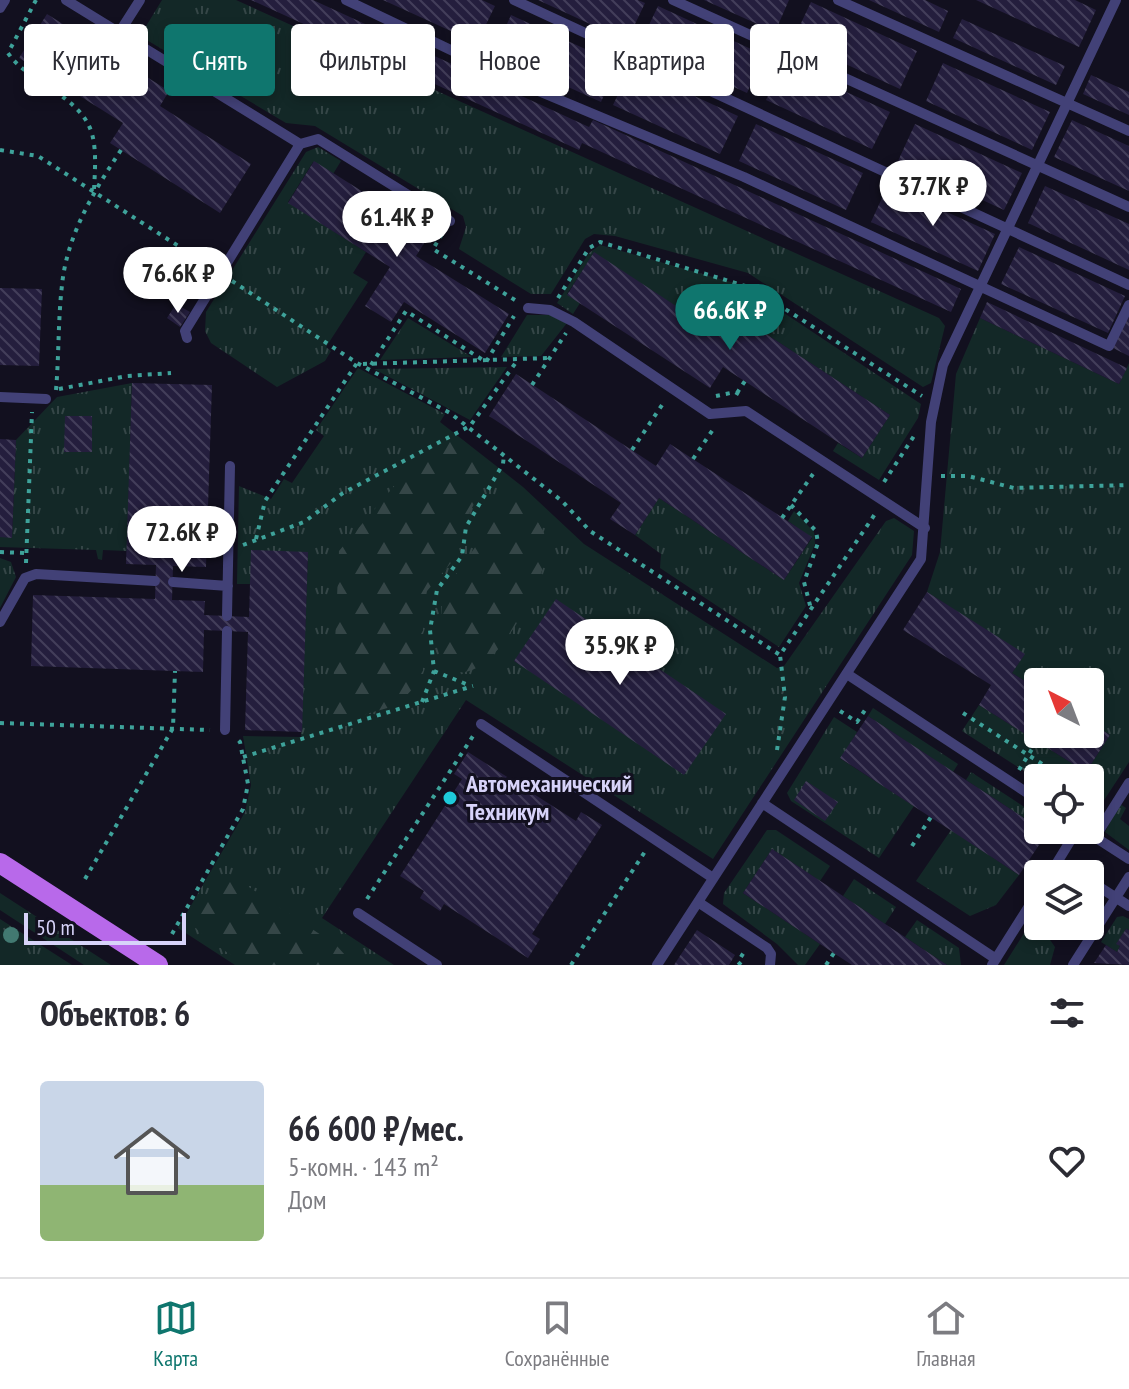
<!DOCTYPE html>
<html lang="ru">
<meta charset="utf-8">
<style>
body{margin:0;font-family:"PT Sans Narrow",sans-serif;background:#f7f7f7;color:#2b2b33;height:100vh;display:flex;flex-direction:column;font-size:30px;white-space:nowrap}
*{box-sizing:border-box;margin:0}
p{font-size:26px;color:#7c7c81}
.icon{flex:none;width:44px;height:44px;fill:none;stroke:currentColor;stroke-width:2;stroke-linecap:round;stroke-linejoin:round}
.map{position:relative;height:965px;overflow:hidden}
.details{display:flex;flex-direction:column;background:#fff;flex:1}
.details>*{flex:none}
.hud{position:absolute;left:24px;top:24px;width:1082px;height:72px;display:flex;gap:16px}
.needle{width:52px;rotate:318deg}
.buttons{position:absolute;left:1024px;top:668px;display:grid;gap:16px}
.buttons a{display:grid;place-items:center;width:80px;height:80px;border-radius:8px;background:#fff;box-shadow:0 4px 12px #0003;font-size:40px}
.scale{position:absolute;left:24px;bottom:20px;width:162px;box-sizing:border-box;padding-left:8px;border:4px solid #d7d3f9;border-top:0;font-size:22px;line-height:28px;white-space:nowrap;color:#d7d3f9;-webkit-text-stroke:6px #12101f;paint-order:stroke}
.price{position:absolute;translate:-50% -68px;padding:0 18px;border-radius:28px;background:#fff;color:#222;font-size:26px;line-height:52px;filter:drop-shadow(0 2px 4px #0008)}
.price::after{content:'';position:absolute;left:50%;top:48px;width:24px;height:18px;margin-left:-12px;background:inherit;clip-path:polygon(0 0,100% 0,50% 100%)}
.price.on{background:#0f766e;color:#fff}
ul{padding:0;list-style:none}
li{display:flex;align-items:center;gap:24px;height:200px;padding:0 40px}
li span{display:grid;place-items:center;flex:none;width:224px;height:160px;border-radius:8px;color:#555}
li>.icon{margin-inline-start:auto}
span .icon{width:96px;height:96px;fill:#fffc;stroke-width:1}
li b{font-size:34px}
h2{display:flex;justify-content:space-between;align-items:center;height:96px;padding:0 40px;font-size:34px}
.chip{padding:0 28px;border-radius:8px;background:#fff;box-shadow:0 4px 12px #0003;font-size:28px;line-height:72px}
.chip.on{background:#0f766e;color:#fff}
.dock{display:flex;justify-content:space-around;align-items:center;height:112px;border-top:2px solid #e1e1e2;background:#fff;font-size:22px;color:#7c7c81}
.dock a{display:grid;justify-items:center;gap:4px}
.dock .on{color:#0f766e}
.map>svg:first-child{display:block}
.grass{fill:url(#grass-tufts)}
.forest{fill:url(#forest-firs)}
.building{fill:url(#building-back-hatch)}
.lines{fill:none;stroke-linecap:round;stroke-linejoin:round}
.path{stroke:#3ea29a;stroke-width:4;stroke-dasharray:4 6;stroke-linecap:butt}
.service{stroke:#424177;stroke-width:10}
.primary{stroke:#b869ea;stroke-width:20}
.tree{fill:#427971}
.poi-dot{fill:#1ecada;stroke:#12101f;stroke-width:3}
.labels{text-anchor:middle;stroke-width:6;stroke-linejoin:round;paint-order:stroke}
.poi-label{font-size:24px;font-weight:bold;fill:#d7d3f9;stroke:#12101f;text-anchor:start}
</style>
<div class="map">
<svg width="1129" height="965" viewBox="0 0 1129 965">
<defs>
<pattern id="grass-tufts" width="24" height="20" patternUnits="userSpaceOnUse" patternTransform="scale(2)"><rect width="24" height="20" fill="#132827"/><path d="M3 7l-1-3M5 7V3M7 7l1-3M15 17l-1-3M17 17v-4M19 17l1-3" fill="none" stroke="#354647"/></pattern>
<pattern id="forest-firs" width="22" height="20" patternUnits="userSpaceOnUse" patternTransform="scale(2)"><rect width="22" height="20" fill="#132827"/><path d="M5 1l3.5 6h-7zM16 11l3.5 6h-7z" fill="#354647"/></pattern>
<pattern id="building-back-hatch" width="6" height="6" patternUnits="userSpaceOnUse" patternTransform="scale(2)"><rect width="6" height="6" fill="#241e3d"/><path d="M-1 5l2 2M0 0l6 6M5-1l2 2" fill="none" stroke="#433e5a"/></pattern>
</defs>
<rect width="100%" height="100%" fill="#12101f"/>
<path class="grass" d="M162,0H236L939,318L945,326L931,383L923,387L748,273L615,236L594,234L585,239L551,294H531L459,249L466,227L463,216L315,126L286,123L140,36Z
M318,147L341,161L333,174L313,162L288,202L366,252L353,273L368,282L326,347L331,351L325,361L277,387L211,343L205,331L206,312L306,152Z
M600,245L738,284L743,287L714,331L594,253L567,294L580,303L573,314L557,303L589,253Z
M775,307L921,404L918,418L879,480L833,451L838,443L862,458L890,415L760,330Z
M527,315H550L567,323L541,356L501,357Z
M408,318L472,357L380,360Z
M980,318L1119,384L1129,363V762L1097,811H1090V778L1038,780L962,731L979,705L1086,772L1110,735L1090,722V682H1038V689L1012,673L1024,655L927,592L940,552L956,374Z
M507,367L470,420L374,369Z
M358,368L445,414L440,422L523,487L584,544L777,668L784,666L886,521L894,518L914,531L912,555L713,859L466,700L322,918L394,965H235L178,928L245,812L251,785L243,736L301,737L308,552L250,584H237L239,486L271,499L284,479L292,483L324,436L316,430Z
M132,383L127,551L103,550L102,560L98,559L96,550L0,547V537H12L16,440L57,397Z
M659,498L784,580L812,538L788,521L794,511L814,532L815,544L799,583L806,606L779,647L660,568L661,554L635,535Z
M0,558L11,562L16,577L0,608Z
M873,708L958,764L953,772L868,716Z
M834,717L857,732L841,759L914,806L879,858L791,801L787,793Z
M971,772L1038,816V827L966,780Z
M1120,804L1126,808L1120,819L1129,826V850L1105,832Z
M767,830H776L830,866L820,881L772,849L743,893L820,944L805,965H798L777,944L723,904L724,893Z
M951,830L1019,875L996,905L970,916L916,881Z
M854,879L896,907L885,924L843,896Z
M0,893L111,965H84L0,910Z
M1038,911V926H1045L1043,930L1055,947L1050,965H1004Z
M1123,916L1129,919V930L1126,929L1117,943L1120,946L1117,952L1101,942L1117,917Z
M0,919L72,965H0Z
M917,920L959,948L961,965H947L905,937Z"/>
<path class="forest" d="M441,431C458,431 484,457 491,472L457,536L456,557L427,591L423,612V677L398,705L338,722L332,713L339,551Z
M501,496C518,497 527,502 535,517C540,525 547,536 547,545C549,579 477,718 439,657L442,601L448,585L476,546L475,531L485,510Z
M234,877L336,945L354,965H246L204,937L195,927L200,902L220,878Z"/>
<path class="building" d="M251,0H313L589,127L593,120L961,289L951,312L582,143L579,150Z
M383,0H482L495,6L477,43Z
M538,0H638L645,3L627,41Z
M704,0H789L775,32Z
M869,0H925L948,11L939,32Z
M976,0H1075L1096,10L1079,47Z
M811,2L917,51L900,89L793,40Z
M658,6L764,55L747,93L640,44Z
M47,14L169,91L160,106L251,164L220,213L110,143L123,123L19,58Z
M511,15L618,64L601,102L494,53Z
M962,19L1065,66L1056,85L953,38Z
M783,63L890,112L872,149L766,100Z
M943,63L1050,112L1032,150L926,101Z
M631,67L738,116L720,154L613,105Z
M1091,75L1129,92V115L1083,94Z
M1072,120L1129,146V191L1054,157Z
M756,124L863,173L846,210L739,161Z
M915,124L1022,173L1004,210L898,161Z
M314,161L430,234L416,256L509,314L485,353L404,302L391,322L365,306L390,267L288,203Z
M888,185L995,234L978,271L871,222Z
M1045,186L1129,224V270L1028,223Z
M1019,247L1125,296L1108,333L1001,284Z
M594,252L714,331L741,291L772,311L760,330L890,415L862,458L723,367L710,388L567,295Z
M0,288L42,289L39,366L0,365Z
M987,302L1127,368L1119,384L980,318Z
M176,304L190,312L180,327L167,318Z
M1129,311V356L1111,347Z
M516,374L656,466L670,444L812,537L784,580L659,498L635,535L610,519L621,503L489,416Z
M132,383L212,385L206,567L173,566L172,600L205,601L204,615L249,617L251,550L308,552L302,732L245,730L248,632L204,630L203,672L31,666L33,595L155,599L156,565L126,564Z
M65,416H92V452H64Z
M0,439L16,440L12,538L0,537Z
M927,592L1025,654L1012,673L1038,689V734H1090V722L1110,735L1086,772L979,705L991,685L903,630Z
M556,599L726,714L684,775L514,661Z
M868,716L1047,833L1019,875L840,758Z
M468,752L576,821L581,812L602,825L532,934L540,939L528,958L444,904L440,911L420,898L424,891L400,876L462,779L454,774Z
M806,781L838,802L825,821L794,800Z
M772,849L843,896L947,965H852L820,944L743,893Z
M1126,929L1129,930V965L1094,963L1106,945L1117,952L1120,946L1116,944Z
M697,930L735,955L729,965H674Z"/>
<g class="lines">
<path class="path" d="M36,0L8,53C17,66 28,73 41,81C93,117 98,126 94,189
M0,150L38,156L208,265
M442,234L433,249L515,300
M232,281L357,363L450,413L562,501L590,531L780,655L875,514
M558,298L589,248L600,242L752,288L922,396
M363,364L550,358
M371,365L406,311L486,362L514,316
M532,385L566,333
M59,389L127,376L171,373
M56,390C59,355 58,320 62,285C67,235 94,191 121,150
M737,393L745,381
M716,396L735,392L742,396
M632,450L664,402
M693,459L714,428
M941,476H968L1014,488L1129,485
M884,482L914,436
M791,505L816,531L818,543L804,582L811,609
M782,518L813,474
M256,539L265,501L357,363
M243,545L304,522L343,493L470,426L517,361
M0,552L26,553
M26,563L32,412
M434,671L471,686
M422,702L434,671L430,630L437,590L462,556L466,527L503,464L504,455
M840,711L857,722L867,707
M963,713L1064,778
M0,723L210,730
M777,750L785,697L780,655
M243,757L473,686
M1019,770L1037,741
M1090,792L1107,789
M912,846L931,817
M85,879L173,728L175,671
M367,899L473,736
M172,934L243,809L248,784L240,742L236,738
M571,965L646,850
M741,965L738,962L744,952
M826,965L834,953"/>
<path class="service" d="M66,0L300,144
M346,0L524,85L744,177L1109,346L1129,305
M514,0L1129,285
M673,0L1129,207
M838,0L1129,131
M0,8L5,0
M119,33L140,0
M528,308L550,310L574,322L710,414L746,411L925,528
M187,338L185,331L300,144L318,139L450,221
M0,397L46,399
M173,582L228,586
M227,616L230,466
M0,622L25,578L36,574L155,581
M847,674L1038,800
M481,724L713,878
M225,730L227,631
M762,803L996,959
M1084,830L1129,859
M1095,837L1129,783
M1050,874L1077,830
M1090,881L1129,906
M698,902L767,948L771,954L770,965
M358,913L437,965
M657,965L921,559L931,422L943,365L1116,0
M992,965L1038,892
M1073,965L1129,877"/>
<path class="primary" d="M0,863L158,965"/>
</g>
<circle class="tree" cx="11" cy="935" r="8"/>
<circle class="poi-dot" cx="450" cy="798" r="8"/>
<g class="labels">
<g class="poi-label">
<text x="466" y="792">Автомеханический<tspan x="466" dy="28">Техникум</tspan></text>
</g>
</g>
</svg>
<div class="buttons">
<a><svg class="needle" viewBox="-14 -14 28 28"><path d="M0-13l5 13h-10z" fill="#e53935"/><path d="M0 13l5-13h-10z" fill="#7c7c81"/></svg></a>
<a><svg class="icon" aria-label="locate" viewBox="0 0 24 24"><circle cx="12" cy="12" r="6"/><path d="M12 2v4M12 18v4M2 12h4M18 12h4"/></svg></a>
<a><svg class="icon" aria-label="layers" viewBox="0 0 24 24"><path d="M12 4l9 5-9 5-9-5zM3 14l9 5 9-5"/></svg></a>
</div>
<div class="scale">50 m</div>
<b class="price" style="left:933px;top:228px">37.7K ₽</b>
<b class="price" style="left:397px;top:259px">61.4K ₽</b>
<b class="price" style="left:178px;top:315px">76.6K ₽</b>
<b class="price on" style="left:730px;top:352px">66.6K ₽</b>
<b class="price" style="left:182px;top:574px">72.6K ₽</b>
<b class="price" style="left:620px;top:687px">35.9K ₽</b>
<div class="hud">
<a class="chip">Купить</a>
<a class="chip on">Снять</a>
<a class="chip">Фильтры</a>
<a class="chip">Новое</a>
<a class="chip">Квартира</a>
<a class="chip">Дом</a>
</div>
</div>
<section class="details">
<h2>Объектов: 6<svg class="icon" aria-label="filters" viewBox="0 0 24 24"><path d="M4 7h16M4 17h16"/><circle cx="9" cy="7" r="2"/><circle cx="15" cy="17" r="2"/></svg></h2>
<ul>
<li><span style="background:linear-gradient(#c9d6e8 65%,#8fb573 0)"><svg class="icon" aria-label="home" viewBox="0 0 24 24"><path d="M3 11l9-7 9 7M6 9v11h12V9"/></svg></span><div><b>66 600 ₽/мес.</b><p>5-комн. · 143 m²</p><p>Дом</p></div><svg class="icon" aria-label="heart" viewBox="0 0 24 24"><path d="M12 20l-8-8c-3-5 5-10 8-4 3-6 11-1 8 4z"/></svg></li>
</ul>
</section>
<nav class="dock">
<a class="on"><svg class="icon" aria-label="map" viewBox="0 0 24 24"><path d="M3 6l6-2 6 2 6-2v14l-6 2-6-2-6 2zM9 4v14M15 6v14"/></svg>Карта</a>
<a><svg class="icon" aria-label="saved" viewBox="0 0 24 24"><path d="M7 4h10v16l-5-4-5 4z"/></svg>Сохранённые</a>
<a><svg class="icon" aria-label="home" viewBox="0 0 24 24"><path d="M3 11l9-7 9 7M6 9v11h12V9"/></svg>Главная</a>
</nav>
